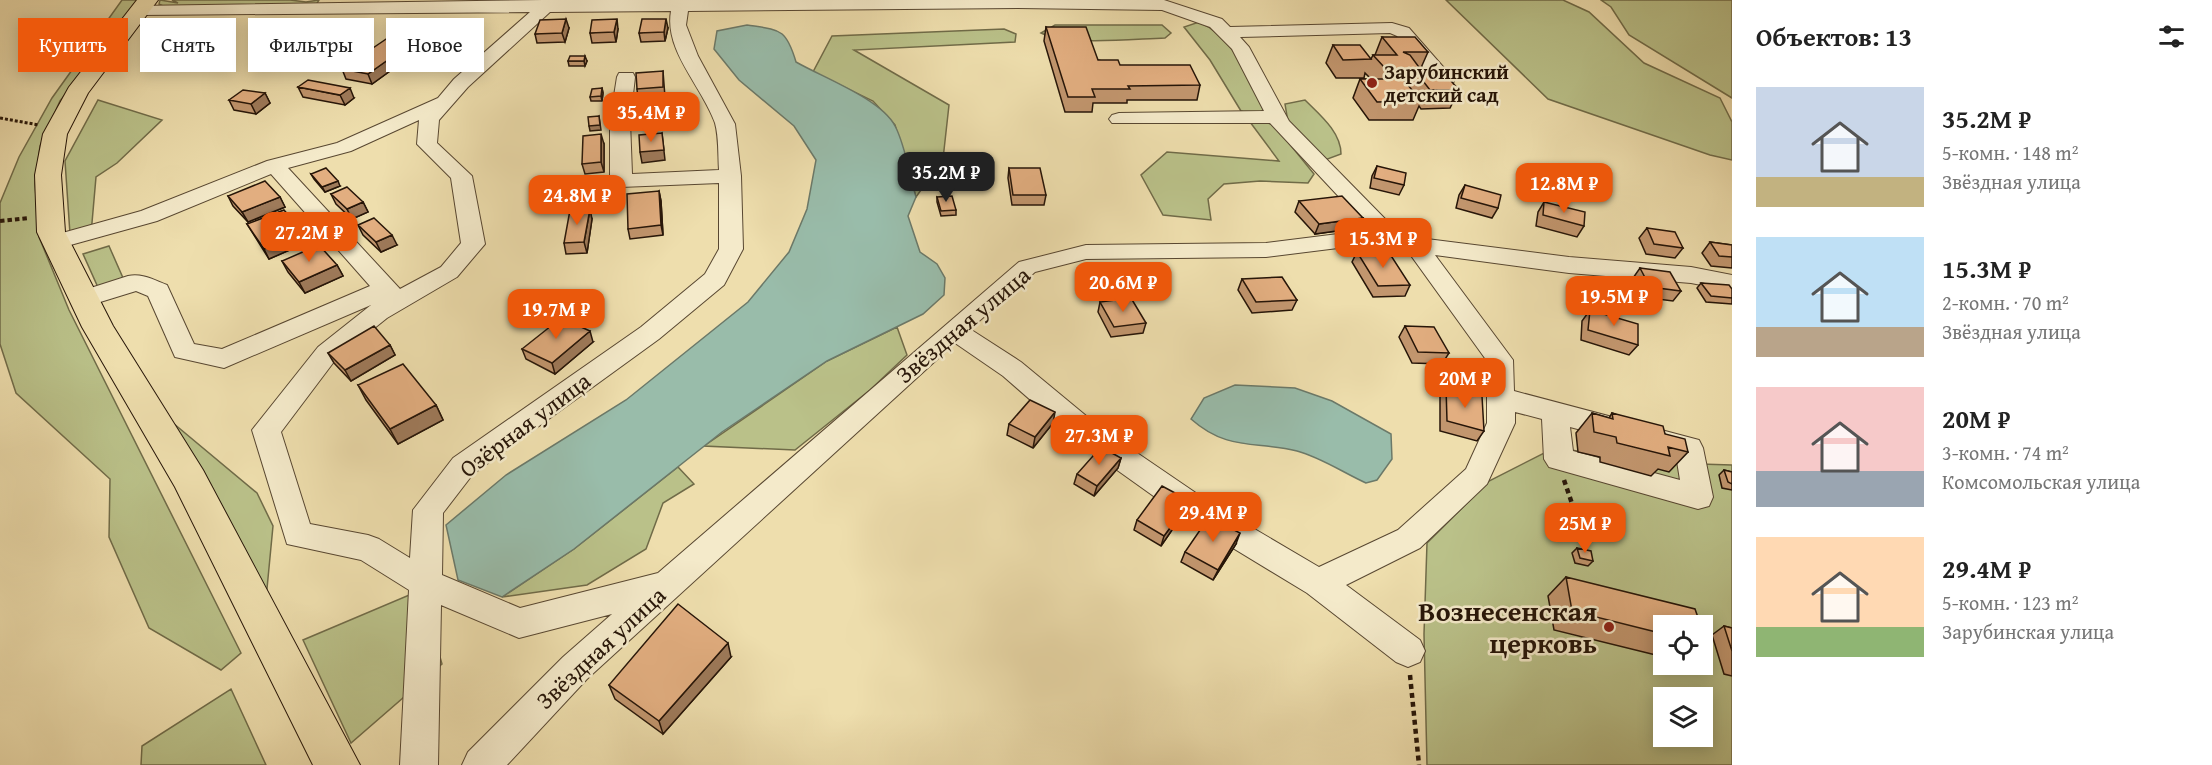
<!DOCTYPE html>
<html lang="ru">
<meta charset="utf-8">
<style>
body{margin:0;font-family:"Gentium Book Plus",serif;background:#f6f6f6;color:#222;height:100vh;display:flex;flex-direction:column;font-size:22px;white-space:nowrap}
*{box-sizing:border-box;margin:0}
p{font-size:20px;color:#767676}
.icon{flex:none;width:33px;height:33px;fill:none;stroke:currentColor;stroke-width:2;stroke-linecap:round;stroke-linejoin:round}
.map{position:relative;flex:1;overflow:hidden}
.details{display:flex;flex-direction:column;background:#fff;width:480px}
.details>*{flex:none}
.hud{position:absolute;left:18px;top:18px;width:570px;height:54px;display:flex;gap:12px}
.fabs{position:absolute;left:1653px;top:615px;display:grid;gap:12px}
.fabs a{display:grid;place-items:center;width:60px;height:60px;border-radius:0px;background:#fff;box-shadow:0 3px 15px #0003;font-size:30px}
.price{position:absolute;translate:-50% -51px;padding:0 14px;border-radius:12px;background:#ea580c;color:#fff;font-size:20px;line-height:39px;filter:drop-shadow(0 2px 3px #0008)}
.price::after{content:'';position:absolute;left:50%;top:36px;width:18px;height:14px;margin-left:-9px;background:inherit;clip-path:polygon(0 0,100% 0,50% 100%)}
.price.on{background:#222;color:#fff}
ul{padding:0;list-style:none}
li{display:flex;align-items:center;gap:18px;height:150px;padding:0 24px}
li span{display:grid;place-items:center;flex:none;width:168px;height:120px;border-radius:0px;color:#555}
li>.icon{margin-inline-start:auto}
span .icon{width:72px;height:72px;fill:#fffc;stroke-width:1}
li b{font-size:26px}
h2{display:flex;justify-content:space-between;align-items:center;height:72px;padding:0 24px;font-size:26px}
.pill{padding:0 21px;border-radius:0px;background:#fff;box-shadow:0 3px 15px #0003;font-size:21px;line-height:54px}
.pill.on{background:#ea580c;color:#fff}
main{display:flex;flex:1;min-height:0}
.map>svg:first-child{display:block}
.green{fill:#bac189;stroke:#706b48;stroke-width:1.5;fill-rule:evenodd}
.water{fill:#99bcaa;stroke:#6b7969;stroke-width:1.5}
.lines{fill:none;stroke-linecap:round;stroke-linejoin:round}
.minor-casing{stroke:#584731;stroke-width:2}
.major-casing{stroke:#261508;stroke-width:2}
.path-far2{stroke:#261508;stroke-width:3;stroke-dasharray:3 2;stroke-linecap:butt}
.path-far1{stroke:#261508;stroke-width:4;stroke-dasharray:4.5 3;stroke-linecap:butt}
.path{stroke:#261508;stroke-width:4.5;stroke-dasharray:5 4;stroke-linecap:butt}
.minor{fill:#f4eaca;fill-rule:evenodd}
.major{fill:#eedead;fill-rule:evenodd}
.wall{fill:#c2966e;stroke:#261508;stroke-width:1.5}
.shaded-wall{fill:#9e7a5a;stroke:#261508;stroke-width:1.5}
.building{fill:#e2ae80;stroke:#261508;stroke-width:1.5}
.poi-dot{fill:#8f2418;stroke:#f4eaca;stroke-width:2}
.labels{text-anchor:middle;stroke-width:5;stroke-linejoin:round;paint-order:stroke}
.far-poi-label{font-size:20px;font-weight:bold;fill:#261508;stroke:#f4eaca;text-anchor:start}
.street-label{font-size:24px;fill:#261508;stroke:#f4eaca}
.near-poi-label{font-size:28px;font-weight:bold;fill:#261508;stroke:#f4eaca;text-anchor:end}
</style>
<main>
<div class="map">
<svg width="1732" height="765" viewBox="0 0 1732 765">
<rect width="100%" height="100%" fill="#eedead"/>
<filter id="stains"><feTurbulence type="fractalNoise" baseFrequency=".00333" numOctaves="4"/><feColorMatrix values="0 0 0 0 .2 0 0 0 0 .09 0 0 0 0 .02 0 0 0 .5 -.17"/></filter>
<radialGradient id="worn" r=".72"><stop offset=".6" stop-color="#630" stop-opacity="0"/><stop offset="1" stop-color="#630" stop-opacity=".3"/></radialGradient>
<path class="green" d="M122,0H141L60,101L40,146L35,184L39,237L69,310L241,653L221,670L149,628L109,537L110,479L16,393L0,344V203L19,157L52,98Z
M160,0L178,3L172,0H290L306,2L319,0L316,5L167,8L159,4Z
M1446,0H1563L1589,12L1644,63L1720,98L1732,122V160L1710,155L1548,99Z
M1601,0H1732V98L1629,35L1611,7Z
M1199,22C1234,37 1248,77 1265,109L1255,115L1241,111L1210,60L1184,27Z
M1055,25H1162L1171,33L1165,38C1132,39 1069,46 1041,33Z
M1004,29L1016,34L1015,42L854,50L949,105L943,159L916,197L895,125L873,101L813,72L832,36Z
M98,100L162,120L117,163L96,177L91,234H70L65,161Z
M1305,100C1320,115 1341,132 1341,154L1325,160L1288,122L1285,104Z
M1261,120L1275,126L1314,174L1308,183L1260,181L1224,184L1208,199L1211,220L1163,215L1141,175L1167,152L1279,161L1250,122Z
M109,246L127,287L101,294L83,254Z
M897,327L907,355L870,390L795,450L704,446L827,361Z
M173,423L257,493L273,526L266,599Z
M1556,447L1634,462L1732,465V765H1427L1424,634L1427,543L1489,481ZM1664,626H1702V664H1664ZM1664,698H1702V736H1664Z
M678,467L694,484L663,503L646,549L587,585L502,597L574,549Z
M421,590L442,664L351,743L303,640Z
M231,689L266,765H141L142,746Z"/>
<path class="water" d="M747,25C780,30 786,28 796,62C824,78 881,99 895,126C905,144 910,177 916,197L908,216L920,252L937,264L945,278L944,295L923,314L827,361L722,432L574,549L502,597L458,580L446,525L506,475L626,400L748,302L789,252L807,209L816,160L794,126L739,80L714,49L717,31Z
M1235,385L1295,388L1332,401L1391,434L1392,459L1377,480L1366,483C1344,473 1320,457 1297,451C1255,441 1227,451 1191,419L1204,398Z"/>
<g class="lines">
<g class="minor-casing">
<path id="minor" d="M543,0H1164L1222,19L1230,27L1392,23L1409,28L1452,77L1454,81L1452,85H1438L1397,36L1390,33L1240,37L1249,47L1289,121L1396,230L1419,238L1569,257L1691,267L1732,275V291L1691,283L1569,273L1435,255L1513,360L1514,391L1699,440L1703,448L1713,497L1709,506L1698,509L1549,467L1544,459L1542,419L1515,412V423L1487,484L1420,548L1346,585L1420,640L1425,651L1420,662L1408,667L1396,662L1307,593L1190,522L1082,445L1003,376L955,343L587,679L507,765H462L468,752L563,657L612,614L519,638L441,605L438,765H400L409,590L361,560L287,544L252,430L318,347L371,305L224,368L175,357L148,296L136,291L84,307L75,305L72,299L75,293L128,276C142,273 154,280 167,285L194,344L222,349L370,286L271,174L157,221L56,249L48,247L44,242L48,237L141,211L267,161L337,143L438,98L454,79L530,12L142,15L136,14L134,10L136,6ZM1018,8L1162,10L1210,27L1232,49L1264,111L1119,113L1112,115L1109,119L1112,123H1270L1370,230L1266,243L1086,245L1019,262L658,573L520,608L442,575L443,513L473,474L659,339L724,285L743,249L741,176L735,124L698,56L686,25L688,11ZM671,11C664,51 702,86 715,123C719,137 718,156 719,170L632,174L630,121L635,77L633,73H619L617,77L610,121V181L613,186L621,187L719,183V249L705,274L641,327L453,458L413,510L410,558L379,539L368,535L310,524L281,432L336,359L387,318L457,277L485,244L472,176L437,143L439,120L468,87L550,12ZM419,120L417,144L451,178L461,243L441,267L400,289L288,168L351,151ZM1386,242L1407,250L1487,361V423L1466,469L1398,530L1319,567L1212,504L1102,429L1021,362L970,329L1035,272L1086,259L1266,257ZM1570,427L1676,455L1680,480L1573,451Z"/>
</g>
<g class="major-casing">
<path id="major" d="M137,0H158L88,93L67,134L61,175L65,232L113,326L203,470L360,765H313L175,487L82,327L37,232L35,175L43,134L69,87Z"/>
</g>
<path class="path-far2" d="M0,118L39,125"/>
<path class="path-far1" d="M0,221L29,218"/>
<path class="path" d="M1564,480L1583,536
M1410,675L1419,765"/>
<use href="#minor" class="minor"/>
<use href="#major" class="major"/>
</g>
<path class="wall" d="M1046,27L1098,60L1200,85L1197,100H1127V103H1093L1092,112H1065L1044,41Z
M569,28L565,42L537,43L535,34Z
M668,28L665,41L641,42L639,33Z
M618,29L616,42L592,43L590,33Z
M1382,37L1428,52L1420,70L1424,74L1459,90L1450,108L1421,109L1419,106L1413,120H1369L1353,98L1360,79H1371L1365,73L1364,78H1336L1326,63L1333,45L1371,59L1373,55H1375Z
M426,45L372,84L346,79L342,69Z
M568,61H587L585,66H569Z
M663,71L665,97L638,99L637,89Z
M298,87L354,98L345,105L303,97Z
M602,88L603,93L602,101H591L590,97Z
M265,93L270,103L256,114L234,110L229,100Z
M660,104L663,123L646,125L645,120Z
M604,144V172L585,174L582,164Z
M1377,166L1404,185L1399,195L1370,188L1372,176Z
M1009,168L1046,195L1044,205H1012L1008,178Z
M311,174L340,186L325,192L314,179Z
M1465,185L1498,208L1492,218L1456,208L1459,195Z
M659,191L661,201L663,235L630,239L628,229Z
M331,194L363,202L368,212L352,219L336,204Z
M228,196L280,197L285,207L248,222L233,206Z
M937,197L956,210V215L941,216L937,202Z
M1299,201L1363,218L1358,228L1315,234L1295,212Z
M1544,202L1584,226L1577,237L1536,226L1538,212Z
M592,219L587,253L566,254L564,243Z
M247,224L308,242L269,259Z
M358,225L397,245L381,252L363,235Z
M1647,228L1683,248L1675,258L1646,254L1639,238Z
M1710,242L1732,245V268L1711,266L1702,253Z
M1357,252L1410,285L1405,296L1373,297L1352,262Z
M282,261L337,265L343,276L305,293L288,272Z
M1640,268L1681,291L1673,301L1642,297L1633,278Z
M1242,279L1297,300L1292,310L1252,313L1238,290Z
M1701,283L1732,289V304L1706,302L1697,288Z
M1100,302L1146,323L1143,333L1111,337L1098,312Z
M1590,310L1638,345L1629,355L1581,340L1582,321Z
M1405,326L1449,353L1442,364L1412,363L1399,337Z
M593,342L555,374L526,359L522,349Z
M390,345L395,355L351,381L334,363L328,353Z
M358,385L436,405L443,420L398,444L366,400Z
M1446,387L1484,431L1477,441L1440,431V397Z
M1592,413L1609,418L1612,413L1665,434L1688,452L1669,472L1658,469L1651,476L1600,462V457L1578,452L1576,433Z
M1053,423L1033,448L1007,435L1009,424Z
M1121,458L1118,468L1094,496L1074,484L1077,474Z
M1724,470L1732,472V490L1722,488L1719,475Z
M1185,511L1161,546L1134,530L1137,520Z
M1236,544L1213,580L1181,562L1185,552Z
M1577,548L1593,561L1588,566L1575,563L1572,553Z
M1566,577L1664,626V657L1554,630L1548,596Z
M1724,626L1732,628V676L1724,674L1712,635Z
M731,657L663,734L615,699L609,685Z"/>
<path class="shaded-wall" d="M566,19L569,28L565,42L562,33Z
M617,19L618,29L616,42L614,32Z
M666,19L668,28L665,41L664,32Z
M423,35L426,45L372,84L368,74Z
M585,56L587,61L585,66L584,61Z
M350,88L354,98L345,105L340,95Z
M602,88L603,93L602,101L601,96Z
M265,93L270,103L256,114L251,104Z
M599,116L601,130L590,131L589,126Z
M662,133L665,160L642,163L640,152Z
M601,134L604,144V172L601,162Z
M338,181L340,186L325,192L322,187Z
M659,191L661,201L663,235L661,225Z
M280,197L285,207L248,222L242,212Z
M363,202L368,212L352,219L347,209Z
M590,209L592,219L587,253L584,242Z
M1363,218L1358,228L1315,234L1319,224Z
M303,232L308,242L269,259L264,249Z
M392,235L397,245L381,252L376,242Z
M337,265L343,276L305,293L299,282Z
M590,331L593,342L555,374L552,363Z
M390,345L395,355L351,381L345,370Z
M436,405L443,420L398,444L390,429Z
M1055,412L1053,423L1033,448L1035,437Z
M1121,458L1118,468L1094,496L1097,486Z
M1190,501L1185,511L1161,546L1164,536Z
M1240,533L1236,544L1213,580L1218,570Z
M728,643L731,657L663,734L659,721Z"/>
<path class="building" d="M566,19L562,33L535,34L540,20Z
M617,19L614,32L590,33L592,20Z
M642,19H666L664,32L639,33Z
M1046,27H1086L1098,60H1118L1120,65H1190L1200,85L1128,86L1130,89H1092L1095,97H1068Z
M398,31L423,35L368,74L342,69Z
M1382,37H1415L1428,52H1403L1410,55L1424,74H1445L1459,90H1430L1416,72H1394L1399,79H1403L1421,101L1377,102L1360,79H1395L1373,55H1397Z
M1333,45H1360L1371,59L1343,60Z
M570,56H585L584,61H568Z
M663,71V87L637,89L636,73Z
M308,80L350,88L340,95L298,87Z
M602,88L601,96L590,97L592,89Z
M243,90L265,93L251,104L229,100Z
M660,104L662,118L645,120L644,105Z
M599,116L600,125L589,126L588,117Z
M662,133L664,150L640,152L639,135Z
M601,134V162L582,164L583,136Z
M1377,166L1406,173L1404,185L1374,178Z
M326,168L338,181L322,187L311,174Z
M1009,168H1040L1046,195H1013Z
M265,181L280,197L242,212L228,196Z
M1465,185L1501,195L1498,208L1461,198Z
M347,187L363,202L347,209L331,194Z
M659,191L661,225L628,229L627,194Z
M952,196L956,210L941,211L937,197Z
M1342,196L1363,218L1319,224L1299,201Z
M1544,202L1585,212L1584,226L1543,215Z
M590,209L584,242L564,243L570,210Z
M284,210L303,232L264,249L247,224Z
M374,218L392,235L376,242L358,225Z
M1647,228L1675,232L1683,248L1654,244Z
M1710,242L1732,245V257L1719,256Z
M319,245L337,265L299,282L282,261Z
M1388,251L1410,285L1378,286L1357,252Z
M1640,268L1670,272L1681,291L1650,287Z
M1282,277L1297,300L1256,302L1242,279Z
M1701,283L1729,285L1732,289V298L1711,296Z
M1131,298L1146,323L1114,327L1100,302Z
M1590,310L1638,324V345L1588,330Z
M561,318L590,331L552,363L522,349Z
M374,326L390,345L345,370L328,353Z
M1405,326L1434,327L1449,353L1418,352Z
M403,364L436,405L390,429L358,385Z
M1446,387L1482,396L1484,431L1447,421Z
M1030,400L1055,412L1035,437L1009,424Z
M1592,413L1613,419L1612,413L1663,426L1665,434L1685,439L1688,452L1668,447L1670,456L1617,443L1616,437L1594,432Z
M1101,447L1121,458L1097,486L1077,474Z
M1724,470L1732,472V484L1728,482Z
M1162,486L1190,501L1164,536L1137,520Z
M1209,517L1240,533L1218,570L1185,552Z
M1577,548L1591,551L1593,561L1580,558Z
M1566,577L1695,609L1701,626H1664V634L1572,611Z
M678,604L728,643L659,721L609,685Z
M1724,626L1732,628V651Z
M1702,632L1706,644L1702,643Z"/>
<g class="poi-dot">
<circle cx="1372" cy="83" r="6"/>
<circle cx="1609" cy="627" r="6"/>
</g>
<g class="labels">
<g class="far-poi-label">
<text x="1384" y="79">Зарубинский<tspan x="1384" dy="23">детский сад</tspan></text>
</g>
<g class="street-label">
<text transform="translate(963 325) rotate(-40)" y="8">Звёздная улица</text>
<text transform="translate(525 425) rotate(-37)" y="8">Озёрная улица</text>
<text transform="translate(601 648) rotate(-43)" y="8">Звёздная улица</text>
</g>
<g class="near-poi-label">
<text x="1597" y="621">Вознесенская<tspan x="1597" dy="32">церковь</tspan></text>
</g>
</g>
<rect width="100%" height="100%" filter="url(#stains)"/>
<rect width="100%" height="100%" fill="url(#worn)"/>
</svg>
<div class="fabs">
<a><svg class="icon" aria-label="locate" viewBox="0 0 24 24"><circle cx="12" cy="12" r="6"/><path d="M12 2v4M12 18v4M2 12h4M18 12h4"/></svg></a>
<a><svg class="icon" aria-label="layers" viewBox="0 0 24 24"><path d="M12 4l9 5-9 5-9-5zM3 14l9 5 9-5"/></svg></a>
</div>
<b class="price" style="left:651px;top:143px">35.4M ₽</b>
<b class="price on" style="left:946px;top:203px">35.2M ₽</b>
<b class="price" style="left:1564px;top:214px">12.8M ₽</b>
<b class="price" style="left:577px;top:226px">24.8M ₽</b>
<b class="price" style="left:309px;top:263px">27.2M ₽</b>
<b class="price" style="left:1383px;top:269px">15.3M ₽</b>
<b class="price" style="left:1123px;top:313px">20.6M ₽</b>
<b class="price" style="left:1614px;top:327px">19.5M ₽</b>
<b class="price" style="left:556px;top:340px">19.7M ₽</b>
<b class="price" style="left:1465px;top:409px">20M ₽</b>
<b class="price" style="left:1099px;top:466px">27.3M ₽</b>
<b class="price" style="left:1213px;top:543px">29.4M ₽</b>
<b class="price" style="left:1585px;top:554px">25M ₽</b>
<div class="hud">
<a class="pill on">Купить</a>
<a class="pill">Снять</a>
<a class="pill">Фильтры</a>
<a class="pill">Новое</a>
</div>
</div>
<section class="details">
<h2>Объектов: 13<svg class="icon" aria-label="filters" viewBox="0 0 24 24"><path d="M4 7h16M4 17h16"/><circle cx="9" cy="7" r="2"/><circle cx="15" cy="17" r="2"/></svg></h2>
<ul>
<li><span style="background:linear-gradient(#c9d6e8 75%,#c2b280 0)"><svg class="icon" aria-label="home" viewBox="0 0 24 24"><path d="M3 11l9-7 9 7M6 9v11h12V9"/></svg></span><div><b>35.2M ₽</b><p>5-комн. · 148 m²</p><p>Звёздная улица</p></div></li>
<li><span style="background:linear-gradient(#bfe0f5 75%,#b9a48a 0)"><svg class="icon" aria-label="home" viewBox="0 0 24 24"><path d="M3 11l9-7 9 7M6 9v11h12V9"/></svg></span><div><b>15.3M ₽</b><p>2-комн. · 70 m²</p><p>Звёздная улица</p></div></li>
<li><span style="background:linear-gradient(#f6c9c9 70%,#9aa5b1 0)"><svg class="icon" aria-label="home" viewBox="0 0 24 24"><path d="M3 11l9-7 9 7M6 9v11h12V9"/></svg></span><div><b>20M ₽</b><p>3-комн. · 74 m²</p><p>Комсомольская улица</p></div></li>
<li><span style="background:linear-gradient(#ffd9b3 75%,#8fb573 0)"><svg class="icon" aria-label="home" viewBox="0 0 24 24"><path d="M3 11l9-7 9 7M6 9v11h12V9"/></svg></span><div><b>29.4M ₽</b><p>5-комн. · 123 m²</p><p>Зарубинская улица</p></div></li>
</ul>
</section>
</main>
